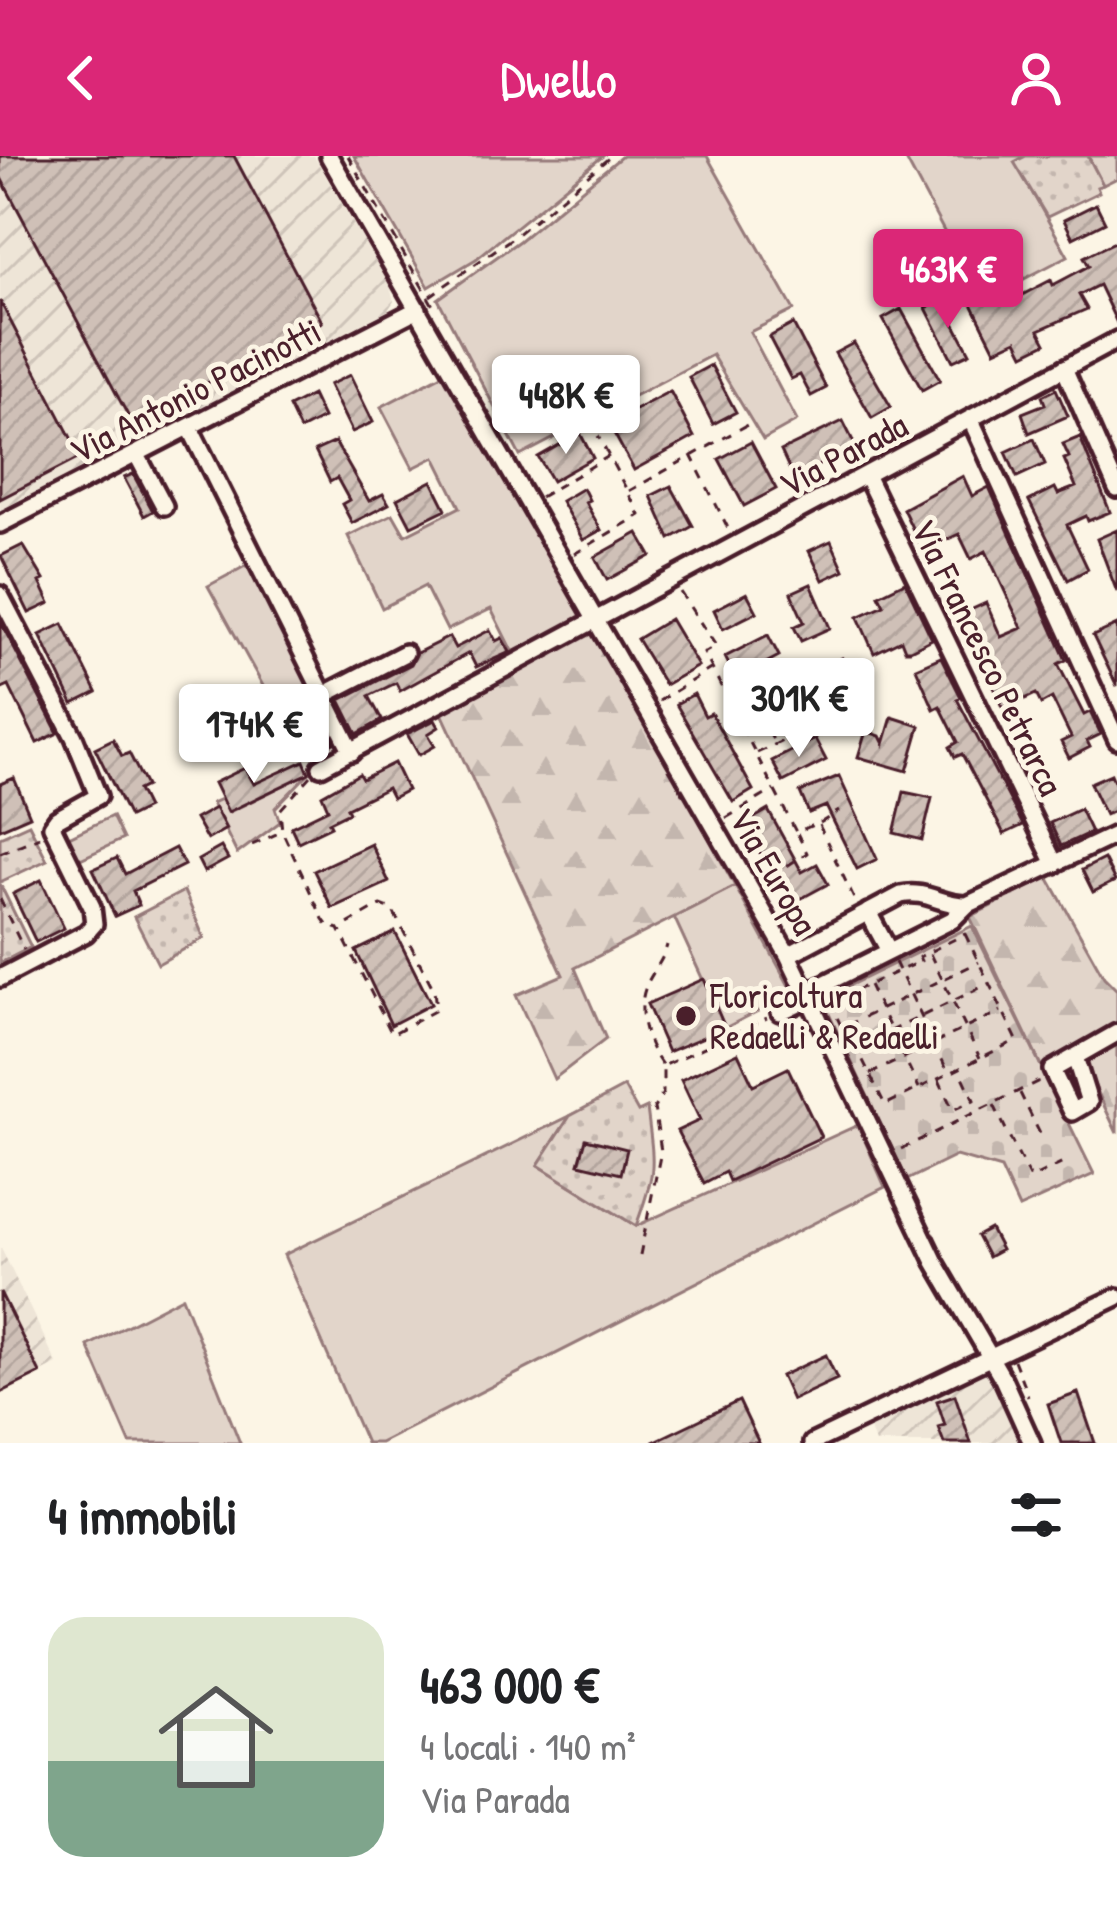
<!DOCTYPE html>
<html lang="it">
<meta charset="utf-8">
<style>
body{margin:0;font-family:"Patrick Hand",sans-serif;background:#f6f6f6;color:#202124;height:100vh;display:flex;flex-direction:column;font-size:45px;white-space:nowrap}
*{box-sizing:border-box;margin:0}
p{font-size:39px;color:#757577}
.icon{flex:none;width:66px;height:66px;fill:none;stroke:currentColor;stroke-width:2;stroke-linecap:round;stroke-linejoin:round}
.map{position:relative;height:1287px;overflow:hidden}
.details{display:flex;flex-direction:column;background:#fff;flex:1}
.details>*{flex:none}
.price{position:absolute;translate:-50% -102px;padding:0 27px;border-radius:12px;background:#fff;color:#222;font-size:39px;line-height:78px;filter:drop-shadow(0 3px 6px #0008)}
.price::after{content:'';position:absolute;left:50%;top:72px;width:36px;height:27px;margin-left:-18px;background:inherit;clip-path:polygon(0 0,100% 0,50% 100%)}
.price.active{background:#db2777;color:#fff}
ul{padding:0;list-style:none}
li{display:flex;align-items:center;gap:36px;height:300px;padding:0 48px}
li span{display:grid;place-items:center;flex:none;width:336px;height:240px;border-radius:36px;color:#555}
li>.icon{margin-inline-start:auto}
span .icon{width:144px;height:144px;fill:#fffc;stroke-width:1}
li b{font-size:51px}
h2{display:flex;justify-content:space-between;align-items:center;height:144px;padding:0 48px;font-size:51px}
header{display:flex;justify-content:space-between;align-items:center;height:156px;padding:0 48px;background:#db2777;color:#fff;font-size:54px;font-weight:600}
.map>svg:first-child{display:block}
.industrial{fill:url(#industrial-furrows)}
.grass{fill:#e2d5ca;stroke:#967a7a;stroke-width:3}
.forest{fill:url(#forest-firs);stroke:#967a7a;stroke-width:3}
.cemetery{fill:url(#cemetery-stones);stroke:#967a7a;stroke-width:3}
.park{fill:url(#park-dots);stroke:#967a7a;stroke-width:3}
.building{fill:url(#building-hatch);stroke:#4a1f2b;stroke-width:3}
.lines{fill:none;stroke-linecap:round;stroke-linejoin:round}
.minor-casing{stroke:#4a1f2b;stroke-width:24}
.path{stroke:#4a1f2b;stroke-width:3;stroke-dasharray:9 9;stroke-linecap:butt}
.minor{stroke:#fcf5e5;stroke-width:15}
.poi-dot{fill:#4a1f2b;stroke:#fcf5e5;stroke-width:4.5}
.labels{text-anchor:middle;stroke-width:10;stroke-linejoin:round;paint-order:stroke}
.street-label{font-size:36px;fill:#4a1f2b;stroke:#fcf5e5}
.poi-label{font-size:36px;fill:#4a1f2b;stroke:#fcf5e5;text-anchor:start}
</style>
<header><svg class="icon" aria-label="back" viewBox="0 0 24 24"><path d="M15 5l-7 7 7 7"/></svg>Dwello<svg class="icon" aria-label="person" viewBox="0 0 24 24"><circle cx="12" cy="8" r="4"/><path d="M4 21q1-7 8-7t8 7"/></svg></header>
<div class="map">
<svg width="1117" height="1287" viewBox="0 0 1117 1287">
<defs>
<pattern id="industrial-furrows" width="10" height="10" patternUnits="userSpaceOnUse" patternTransform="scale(3)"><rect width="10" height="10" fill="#eee5d7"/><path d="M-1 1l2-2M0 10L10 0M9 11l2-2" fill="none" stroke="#cec4b9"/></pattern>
<pattern id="forest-firs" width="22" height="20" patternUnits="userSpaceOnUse" patternTransform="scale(3)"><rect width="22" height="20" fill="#e2d5ca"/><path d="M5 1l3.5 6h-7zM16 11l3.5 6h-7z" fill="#c3b6ae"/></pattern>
<pattern id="cemetery-stones" width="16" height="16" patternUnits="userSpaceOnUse" patternTransform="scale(3)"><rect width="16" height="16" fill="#e2d5ca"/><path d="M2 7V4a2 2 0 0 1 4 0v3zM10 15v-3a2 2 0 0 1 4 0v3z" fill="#c3b6ae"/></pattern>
<pattern id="park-dots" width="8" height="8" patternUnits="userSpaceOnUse" patternTransform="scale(3)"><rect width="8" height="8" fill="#e2d5ca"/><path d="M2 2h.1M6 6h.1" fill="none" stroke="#c3b6ae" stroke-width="1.8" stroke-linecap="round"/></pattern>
<pattern id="building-hatch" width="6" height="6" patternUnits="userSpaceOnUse" patternTransform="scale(3)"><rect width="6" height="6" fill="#cfc0b7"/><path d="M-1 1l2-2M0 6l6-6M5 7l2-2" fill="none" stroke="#b3a59e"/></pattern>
</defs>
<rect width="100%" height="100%" fill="#fcf5e5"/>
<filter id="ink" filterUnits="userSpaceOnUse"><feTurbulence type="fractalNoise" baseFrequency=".00833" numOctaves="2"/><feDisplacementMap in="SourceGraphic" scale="24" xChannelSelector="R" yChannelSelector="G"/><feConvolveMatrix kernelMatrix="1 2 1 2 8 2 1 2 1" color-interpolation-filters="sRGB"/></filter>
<g filter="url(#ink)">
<path class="industrial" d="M0,0H314L390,131L394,145L388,154L0,354Z
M0,1090L57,1208L0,1238Z
M985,1216L1009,1253L1020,1287H875L869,1270Z"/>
<path class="grass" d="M354,0H603L476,103L429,131Z
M622,0H707L794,154L750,176L797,265L763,284L712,199L520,300L438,143L519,85Z
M904,0H1026L1015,6L1068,100L1024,123L999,77L956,98Z
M1088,0H1117V22L1103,29Z
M446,217L589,462L515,501L491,453L447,474L425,430L382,452L348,380L393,358L405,379L460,351L435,301L413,312L381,251Z
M251,407L329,559L290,579L208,430Z
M309,617L275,652L280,666L237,698L212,647L221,643L229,656Z
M112,660L123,683L78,704L67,682Z
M735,730L793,837L725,872L674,761Z
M570,960L538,1009L636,1070L858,969L885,1031L380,1287H366L284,1099Z
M182,1141L240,1287H130L88,1190Z"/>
<path class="forest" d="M593,471L735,730L575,812L606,883L554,923L516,839L563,819L440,553Z
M1048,721L1104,821L1117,834V867L1041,910L970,761Z
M1117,885V977L1082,903Z"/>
<path class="cemetery" d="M972,770L1094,1018L1019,1052L1001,1013L956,1000L907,1024L822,843Z"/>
<path class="park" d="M1026,0H1088L1103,29L1097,31L1099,36L1047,61L1014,6Z
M29,668L47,704L0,726V681Z
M0,728L31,791L0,807Z
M184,735L204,782L158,808L134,761Z
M624,931L638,956L647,952C654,1010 657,1013 636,1070L538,1009L570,960Z"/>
<path class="building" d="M0,0H234L322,166L132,267L0,20Z
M1096,48L1105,66L1073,82L1064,64Z
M1117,85V167L1099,129L1079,139L1087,153L1039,174L1046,187L1024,198L1017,184L995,194L971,146L969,147L949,114L962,106L967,115L998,100L1020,140L1051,124L1053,129L1089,110L1084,101Z
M942,144L970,197L953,205L926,152Z
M0,145L81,301L0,343Z
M901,153L940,224L922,234L883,163Z
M793,168L826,232L811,240L800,219L791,223L769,181Z
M854,187L891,251L872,262L835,197Z
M711,209L736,256L713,268L689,221Z
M350,219L373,266L352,276L329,229Z
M1056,233L1068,260L1029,277L1022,257L1045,248L1042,240Z
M670,235L694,281L634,314L609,268Z
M312,239L323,262L300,274L289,251Z
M843,265L855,289L794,323L781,295Z
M580,277L593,302L552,325L538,301Z
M1080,281L1110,356L1088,365L1086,360L1067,369L1088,413L1068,424L1029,345L1055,332L1058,338L1076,331L1064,303L1069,301L1063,288Z
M1034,283L1045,308L1017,321L1006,296Z
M335,286L369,345L383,338L389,348L352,367L342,348L349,344L337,322L330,326L315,295Z
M751,286L776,333L744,350L719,303Z
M133,318L153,355L144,360L124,322Z
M963,320L972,340L989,331L1066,504L1058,508L1084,559L1090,556L1101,578L1087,585L1090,591L1069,602L1061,586L1071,581L1052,542L1041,548L1036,538L1003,553L988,520L994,517L966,456L986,447L1001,481L1022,472L986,395L971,403L959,378L923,395L903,353Z
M432,325L446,353L411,370L397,343Z
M671,330L693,370L670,383L651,340Z
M583,332L589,344L585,346L601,374L583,384L561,345Z
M1117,374V436L1097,383Z
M638,377L651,400L607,424L595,401Z
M831,385L844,414L823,424L809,395Z
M23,389L44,424L40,426L50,447L29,457L1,400Z
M905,426L932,483L910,494H905L901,484L874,497L858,461L884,449L879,439Z
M811,428L830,472L801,485L794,471L804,466L791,437Z
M747,437L757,456L723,473L714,454Z
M670,463L698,510L665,529L637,483Z
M0,465L58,577L37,587L9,530L0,534Z
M63,468L97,536L73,548L40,479Z
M1117,469V530L1093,480Z
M490,474L496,485L502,482L510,496L476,511L469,497L400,535L396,527L369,540L382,564L357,578L340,544L411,508L417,497L449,481L455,492Z
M768,479L779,500L736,523L725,501Z
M941,501L961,541L957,543L1023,669L1004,678L962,598L955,601L950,591L958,586L940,550L934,553L916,512Z
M842,502L869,553L835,570L814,514Z
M787,519L807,560L785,575L766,529Z
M694,538L705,560L711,557L753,634L733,646L676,548Z
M892,561L920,570L907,615L858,601L866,575L880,580L884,588Z
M322,563L334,587L325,591L322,584L307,591L299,574Z
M435,564L439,571L428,578L435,590L419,599L407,578Z
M113,583L122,600L129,597L146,630L138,634L147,652L129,661L95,592Z
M815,583L826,604L783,626L772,605Z
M304,605L309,617L228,656L214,627L245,612L254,628Z
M394,607L407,634L392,642L387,632L347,652L349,656L329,666L331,670L298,686L291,671L328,653L322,639L359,618L362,623Z
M1111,618L1117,632V654L1105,659L1090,627Z
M839,620L877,703L857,713L826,650L809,657L800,636Z
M14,622L30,660L0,673V628Z
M904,636L932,642L922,684L894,677Z
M215,652L226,673L207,684L195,663Z
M1080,653L1091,676L1061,690L1050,667Z
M768,654L802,716L817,708L828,728L789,749L744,668Z
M371,688L389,726L332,752L314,715Z
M221,691L228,703L204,716L198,704Z
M175,692L184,709L133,735L139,749L115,760L93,713L117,702L125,718Z
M1104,703L1115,725L1093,736L1082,714Z
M41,724L64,772L36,786L13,738Z
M395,776L431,848L391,869L356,795Z
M704,823L725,872L668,896L647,848Z
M738,897L753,929L788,912L821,981L729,1025L725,1016L704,1027L677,975L700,964L681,924Z
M586,983L627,993L621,1018L579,1008Z
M990,1073L1001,1094L988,1101L977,1080Z
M0,1136L40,1217L0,1237Z
M826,1199L837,1223L792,1244L781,1220Z
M1078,1237L1095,1287H1061L1048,1248Z
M955,1239L971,1287H944L938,1271L945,1269L937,1245Z
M739,1245L759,1287H651Z"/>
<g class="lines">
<g class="minor-casing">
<path id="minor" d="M329,0L788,799L935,1106L1003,1223L1032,1287
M1064,212L1117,333
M971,264L1117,584
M190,272L352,596
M137,299L164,350
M866,319L1055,708
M0,368L418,153
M0,439L74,581L98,640L57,663L52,670L92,751L94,768L86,777L0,822
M324,539L405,497
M321,611L1117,184
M868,756L889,795
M788,799L901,739C925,733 943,750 967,749L1117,678
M806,837L952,764L967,749
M780,856L809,842
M1075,901L1089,946L1072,956L1052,914L1117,877
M812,1287L1117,1141"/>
</g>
<path class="path" d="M348,0L435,153
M430,140L515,80L611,0
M691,299L730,376
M629,335L747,269
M540,341L609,300
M574,398L640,359L598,280
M680,436L716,490L704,497L796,676L818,667L856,747
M744,527L775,588
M726,536L782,508
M659,545L712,512
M757,597L812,571
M311,620L280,654L282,675L323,763L328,770L339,773L392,878L436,854L434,834L392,753L381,749L339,773
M726,662L774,634
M820,667L839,655
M252,689L281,676
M0,697L40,681
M787,710L807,697L797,677
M0,743L24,794
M965,778L1017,884L885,949L846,870L842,872L830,846L921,805L919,801Z
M930,798L980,902
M895,806L948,916
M869,829L919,932
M848,869L979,806
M858,891L990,827
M662,909C645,886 634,851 649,824C656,811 663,804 667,789
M870,918L1001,855
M939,924L953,954L974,944L959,912
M1020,937L1043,984
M994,949L1030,1023L1067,1005
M901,993L1039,925
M640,1099L661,995L654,952L663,937V910L767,862
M1014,1204L1028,1240"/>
<use href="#minor" class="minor"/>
</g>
</g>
<circle class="poi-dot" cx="686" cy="860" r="12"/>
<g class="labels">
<g class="street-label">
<text transform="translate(195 234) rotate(-27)" y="13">Via Antonio Pacinotti</text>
<text transform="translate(843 298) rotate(-28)" y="13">Via Parada</text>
<text transform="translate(988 501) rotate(64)" y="13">Via Francesco Petrarca</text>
<text transform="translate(774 715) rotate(60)" y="13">Via Europa</text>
</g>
<g class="poi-label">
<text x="710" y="852">Floricoltura<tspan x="710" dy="41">Redaelli &amp; Redaelli</tspan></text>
</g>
</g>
</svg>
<b class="price active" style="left:948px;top:175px">463K €</b>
<b class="price" style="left:566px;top:301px">448K €</b>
<b class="price" style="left:799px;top:604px">301K €</b>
<b class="price" style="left:254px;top:630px">174K €</b>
</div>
<section class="details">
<h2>4 immobili<svg class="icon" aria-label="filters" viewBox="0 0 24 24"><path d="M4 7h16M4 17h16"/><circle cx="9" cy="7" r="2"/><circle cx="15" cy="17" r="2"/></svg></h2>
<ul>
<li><span style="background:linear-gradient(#dfe7d0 60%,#7fa58c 0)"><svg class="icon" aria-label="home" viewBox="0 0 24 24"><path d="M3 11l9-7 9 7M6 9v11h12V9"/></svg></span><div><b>463 000 €</b><p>4 locali · 140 m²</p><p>Via Parada</p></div></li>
</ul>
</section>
